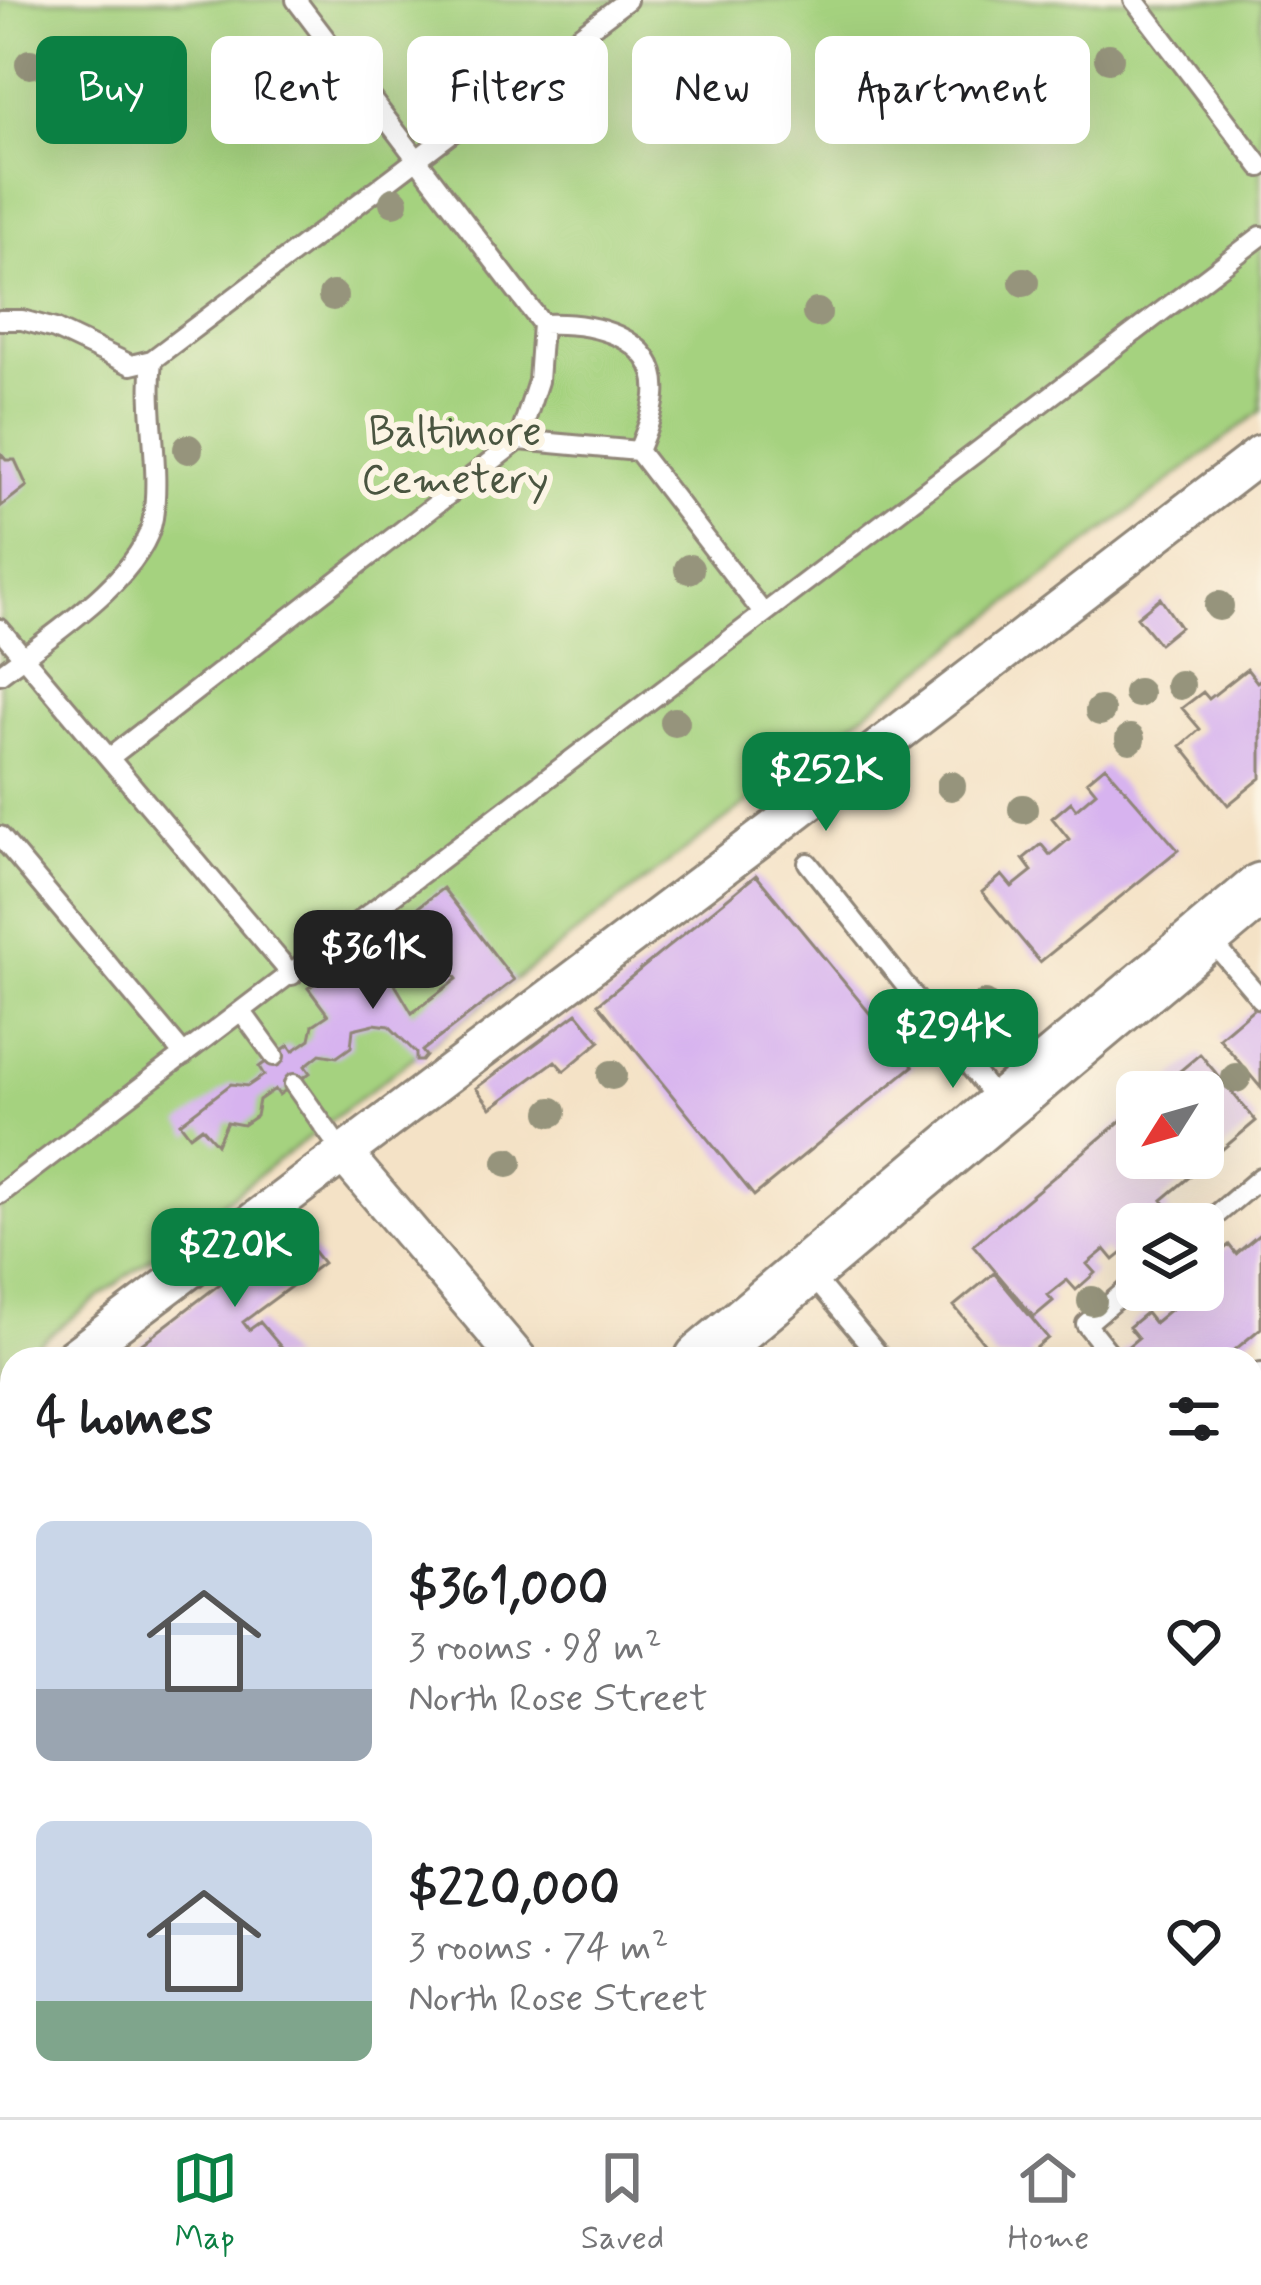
<!DOCTYPE html>
<meta charset="utf-8">
<style>
body{margin:0;font-family:Mynerve,sans-serif;background:#f6f6f6;color:#202124;height:100vh;display:flex;flex-direction:column;font-size:45px;white-space:nowrap}
*{box-sizing:border-box;margin:0}
p{font-size:39px;color:#757577}
.icon{flex:none;width:66px;height:66px;fill:none;stroke:currentColor;stroke-width:2;stroke-linecap:round;stroke-linejoin:round}
.map{position:relative;flex:1;overflow:hidden}
.side{position:absolute;left:0px;top:1347px;width:1263px;height:771px;display:flex;flex-direction:column;background:#fff;border-radius:36px 36px 0 0;box-shadow:0 12px 48px #0002}
.side>*{flex:none}
.guide{position:absolute;left:36px;top:36px;width:1191px;height:108px;display:flex;gap:24px}
.needle{width:78px;rotate:233deg}
.fabs{position:absolute;left:1116px;top:1071px;display:grid;gap:24px}
.fabs a{display:grid;place-items:center;width:108px;height:108px;border-radius:18px;background:#fff;box-shadow:0 12px 48px #0002;font-size:60px}
.price{position:absolute;translate:-50% -102px;padding:0 27px;border-radius:24px;background:#0b8043;color:#fff;font-size:39px;line-height:78px;filter:drop-shadow(0 3px 6px #0008)}
.price::after{content:'';position:absolute;left:50%;top:72px;width:36px;height:27px;margin-left:-18px;background:inherit;clip-path:polygon(0 0,100% 0,50% 100%)}
.price.active{background:#222;color:#fff}
ul{padding:0;list-style:none}
li{display:flex;align-items:center;gap:36px;height:300px;padding:0 36px}
li span{display:grid;place-items:center;flex:none;width:336px;height:240px;border-radius:18px;color:#555}
li>.icon{margin-inline-start:auto}
span .icon{width:144px;height:144px;fill:#fffc;stroke-width:1}
li b{font-size:51px}
h2{display:flex;justify-content:space-between;align-items:center;height:144px;padding:0 36px;font-size:51px}
.chip{padding:0 42px;border-radius:18px;background:#fff;box-shadow:0 12px 48px #0002;font-size:42px;line-height:108px}
.chip.active{background:#0b8043;color:#fff}
.tabs{display:flex;justify-content:space-around;align-items:center;height:168px;border-top:3px solid #e0e0e0;background:#fff;font-size:33px;color:#757577}
.tabs a{display:grid;justify-items:center;gap:6px}
.tabs .active{color:#0b8043}
.map>svg:first-child{display:block}
.green{fill:#a5d27f;stroke:#687e55;stroke-width:3}
.forest{fill:#84b46e;stroke:#58704c;stroke-width:3}
.building{fill:#d7b3ef}
.lines{fill:none;stroke-linecap:round;stroke-linejoin:round}
.lane-casing{stroke:#908678;stroke-width:24}
.street-casing{stroke:#908678;stroke-width:42}
.secondary-casing{stroke:#908678;stroke-width:57}
.primary-casing{stroke:#908678;stroke-width:63}
.lane{stroke:#fff;stroke-width:18}
.street{stroke:#fff;stroke-width:36}
.secondary{stroke:#fff;stroke-width:51}
.primary{stroke:#fff;stroke-width:57}
.tree{fill:#96947c}
.labels{text-anchor:middle;stroke-width:12;stroke-linejoin:round;paint-order:stroke}
.park-label{font-size:42px;fill:#4a5540;stroke:#fcf5e5}
</style>
<div class="map">
<svg width="1261" height="2117" viewBox="0 0 1261 2117">
<rect width="100%" height="100%" fill="#fcf5e5"/>
<filter id="ink" filterUnits="userSpaceOnUse"><feTurbulence type="fractalNoise" baseFrequency=".00833" numOctaves="2"/><feDisplacementMap in="SourceGraphic" scale="24" xChannelSelector="R" yChannelSelector="G"/><feConvolveMatrix kernelMatrix="1 2 1 2 8 2 1 2 1" color-interpolation-filters="sRGB"/></filter>
<filter id="wash" filterUnits="userSpaceOnUse"><feTurbulence type="fractalNoise" baseFrequency=".004" numOctaves="4" result="noise"/><feDisplacementMap in="SourceGraphic" scale="48" xChannelSelector="R" yChannelSelector="G"/><feGaussianBlur stdDeviation="2.7" result="paint"/><feColorMatrix in="noise" values="0 0 0 0 0 0 0 0 0 0 0 0 0 0 0 0 0 1.4 0 .05"/><feComposite in="paint" operator="in"/></filter>
<g filter="url(#wash)">
<rect width="100%" height="100%" fill="#f4e2c6"/>
<path class="green" d="M0,0H1261V411L18,1359H12V1364L0,1373Z"/>
<path class="forest" d="M719,2106H999L1007,2117L715,2114Z"/>
<g id="blocks">
<path class="building" d="M0,453L6,460H15L27,486L0,507Z
M1160,598L1180,627L1159,644L1137,617Z
M1247,669L1257,682L1261,679V778L1228,805L1181,746L1200,729L1182,708L1203,692L1209,699Z
M1105,766L1178,850L1040,962L982,892L1002,875L1012,887L1032,871L1023,859L1041,844L1050,855L1069,839L1052,818L1071,802L1076,809L1096,792L1087,781Z
M756,875L913,1066L754,1196L598,1004Z
M443,888L514,980L422,1051L426,1056L422,1061H416V1053L389,1026L374,1024L353,1029L351,1047L337,1057L320,1054L305,1066L310,1073L279,1095L275,1089L259,1100L256,1116L243,1125L227,1122L217,1144L202,1127L190,1136L180,1123L231,1084L248,1086L264,1075L259,1067L289,1045L293,1051L310,1039L313,1025L328,1015L308,988L340,965L350,980L380,959L412,1013L457,979L408,915Z
M1259,1004L1261,1007V1088L1219,1038Z
M577,1013L600,1041L564,1071L555,1061L491,1108L476,1088Z
M1200,1054L1256,1121L1162,1200L1170,1210L1152,1224H1137L1134,1244L1114,1260L1105,1249L1087,1264L1095,1273L1076,1290L1067,1280L1048,1295L1053,1301L1034,1317L973,1245L1137,1107V1158H1203V1092H1155Z
M294,1227L323,1263L243,1322L249,1330L260,1322L291,1359H122Z
M1261,1233V1328L1224,1359H1125L1120,1353L1138,1338L1129,1327L1146,1313L1154,1323L1194,1290H1203V1266L1229,1245L1236,1254Z
M994,1273L1048,1338L1029,1354L1033,1359H997L954,1306Z
M1261,1442V1537L1251,1545V1451Z
M0,1583L12,1584V1648H0Z
M1261,1659V1767H1251V1667Z
M1261,1984V2054L1251,2063V1992Z"/>
</g>
</g>
<g filter="url(#ink)">
<use href="#blocks" fill-opacity="0" stroke="#908678" stroke-width="3"/>
<g class="lines">
<g class="lane-casing">
<path id="lane" d="M296,0L542,324C588,322 661,334 655,396C653,415 645,434 638,451L763,613
M1134,0L1261,167
M0,320H22L55,329L131,365L152,360L627,0
M519,440L638,451
M0,629L292,975
M0,674C46,639 144,577 153,518C161,466 146,412 152,360
M109,758L519,440L538,381L542,324
M0,836L184,1055
M808,863L999,1103
M1210,939L1261,999
M242,1012L274,1056
M294,1084L343,1153
M0,1194L1261,236
M1203,1226L1261,1177
M808,1271L882,1359
M1114,1359L1086,1324L1137,1281
M1251,1597L1261,1589
M1251,1937L1261,1925
M397,2117L398,2106"/>
</g>
<g class="street-casing">
<path id="street" d="M343,1153L518,1359
M71,1359L780,824L1261,454
M1251,1391L1261,1382
M0,1413L12,1404"/>
</g>
<g class="secondary-casing">
<path id="secondary" d="M701,1359L1261,889
M1251,1833L1261,1834"/>
</g>
<g class="primary-casing">
<path id="primary" d="M0,1717L12,1718
M1152,2106L1162,2117"/>
</g>
<use href="#lane" class="lane"/>
<use href="#street" class="street"/>
<use href="#secondary" class="secondary"/>
<use href="#primary" class="primary"/>
</g>
<g class="tree">
<circle cx="1109" cy="58" r="15"/>
<circle cx="30" cy="64" r="15"/>
<circle cx="394" cy="202" r="15"/>
<circle cx="1024" cy="282" r="15"/>
<circle cx="333" cy="296" r="15"/>
<circle cx="817" cy="313" r="15"/>
<circle cx="188" cy="449" r="15"/>
<circle cx="689" cy="569" r="15"/>
<circle cx="1219" cy="606" r="15"/>
<circle cx="1180" cy="685" r="15"/>
<circle cx="1138" cy="693" r="15"/>
<circle cx="1100" cy="711" r="15"/>
<circle cx="675" cy="722" r="15"/>
<circle cx="1130" cy="739" r="15"/>
<circle cx="951" cy="786" r="15"/>
<circle cx="1023" cy="809" r="15"/>
<circle cx="985" cy="1005" r="15"/>
<circle cx="612" cy="1075" r="15"/>
<circle cx="1236" cy="1078" r="15"/>
<circle cx="552" cy="1112" r="15"/>
<circle cx="508" cy="1162" r="15"/>
<circle cx="1092" cy="1301" r="15"/>
</g>
</g>
<g class="labels">
<g class="park-label">
<text x="455" y="445">Baltimore<tspan x="455" dy="48">Cemetery</tspan></text>
</g>
</g>
</svg>
<div class="fabs">
<a><svg class="needle" viewBox="-14 -14 28 28"><path d="M0-13l5 13h-10z" fill="#e53935"/><path d="M0 13l5-13h-10z" fill="#757577"/></svg></a>
<a><svg class="icon" aria-label="layers" viewBox="0 0 24 24"><path d="M12 4l9 5-9 5-9-5zM3 14l9 5 9-5"/></svg></a>
</div>
<b class="price" style="left:826px;top:834px">$252K</b>
<b class="price active" style="left:373px;top:1012px">$361K</b>
<b class="price" style="left:953px;top:1091px">$294K</b>
<b class="price" style="left:235px;top:1310px">$220K</b>
<div class="guide">
<a class="chip active">Buy</a>
<a class="chip">Rent</a>
<a class="chip">Filters</a>
<a class="chip">New</a>
<a class="chip">Apartment</a>
</div>
<section class="side">
<h2>4 homes<svg class="icon" aria-label="filters" viewBox="0 0 24 24"><path d="M4 7h16M4 17h16"/><circle cx="9" cy="7" r="2"/><circle cx="15" cy="17" r="2"/></svg></h2>
<ul>
<li><span style="background:linear-gradient(#c9d6e8 70%,#9aa5b1 0)"><svg class="icon" aria-label="home" viewBox="0 0 24 24"><path d="M3 11l9-7 9 7M6 9v11h12V9"/></svg></span><div><b>$361,000</b><p>3 rooms · 98 m²</p><p>North Rose Street</p></div><svg class="icon" aria-label="heart" viewBox="0 0 24 24"><path d="M12 20l-8-8c-3-5 5-10 8-4 3-6 11-1 8 4z"/></svg></li>
<li><span style="background:linear-gradient(#c9d6e8 75%,#7fa58c 0)"><svg class="icon" aria-label="home" viewBox="0 0 24 24"><path d="M3 11l9-7 9 7M6 9v11h12V9"/></svg></span><div><b>$220,000</b><p>3 rooms · 74 m²</p><p>North Rose Street</p></div><svg class="icon" aria-label="heart" viewBox="0 0 24 24"><path d="M12 20l-8-8c-3-5 5-10 8-4 3-6 11-1 8 4z"/></svg></li>
</ul>
</section>
</div>
<nav class="tabs">
<a class="active"><svg class="icon" aria-label="map" viewBox="0 0 24 24"><path d="M3 6l6-2 6 2 6-2v14l-6 2-6-2-6 2zM9 4v14M15 6v14"/></svg>Map</a>
<a><svg class="icon" aria-label="saved" viewBox="0 0 24 24"><path d="M7 4h10v16l-5-4-5 4z"/></svg>Saved</a>
<a><svg class="icon" aria-label="home" viewBox="0 0 24 24"><path d="M3 11l9-7 9 7M6 9v11h12V9"/></svg>Home</a>
</nav>
